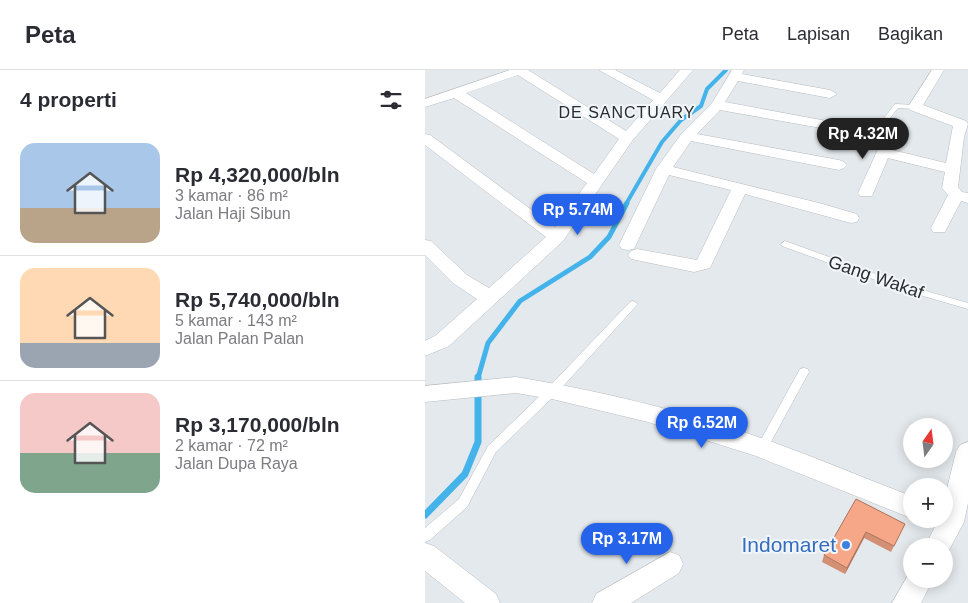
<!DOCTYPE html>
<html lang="id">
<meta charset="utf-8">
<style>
body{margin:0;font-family:Helvetica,sans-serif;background:#f7f7f7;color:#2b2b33;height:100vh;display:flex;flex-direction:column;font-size:19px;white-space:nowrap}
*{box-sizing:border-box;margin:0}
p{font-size:16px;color:#7c7c81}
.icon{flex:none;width:28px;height:28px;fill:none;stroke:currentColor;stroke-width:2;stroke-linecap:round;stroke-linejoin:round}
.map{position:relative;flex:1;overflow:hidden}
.details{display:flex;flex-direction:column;background:#fff;width:425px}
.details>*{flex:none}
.needle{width:32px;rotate:14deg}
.buttons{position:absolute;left:478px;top:348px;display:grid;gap:10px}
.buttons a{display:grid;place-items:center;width:50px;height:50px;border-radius:50%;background:#fff;box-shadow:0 2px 12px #0003;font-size:25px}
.price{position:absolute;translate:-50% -42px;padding:0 11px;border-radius:18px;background:#2563eb;color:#fff;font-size:16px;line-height:32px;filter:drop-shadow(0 1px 2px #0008)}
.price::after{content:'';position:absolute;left:50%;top:30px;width:15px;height:11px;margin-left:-8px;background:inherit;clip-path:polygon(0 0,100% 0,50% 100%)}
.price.current{background:#222;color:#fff}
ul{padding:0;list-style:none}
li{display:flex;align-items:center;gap:15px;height:125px;padding:0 20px}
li+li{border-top:1px solid #e1e1e2}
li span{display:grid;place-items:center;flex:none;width:140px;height:100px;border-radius:15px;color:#555}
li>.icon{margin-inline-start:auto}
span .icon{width:60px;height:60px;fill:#fffc;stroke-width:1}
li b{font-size:21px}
h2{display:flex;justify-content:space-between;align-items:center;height:60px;padding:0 20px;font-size:21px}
header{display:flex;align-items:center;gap:30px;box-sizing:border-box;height:70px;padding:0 25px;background:#fff;border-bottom:1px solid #e1e1e2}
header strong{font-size:24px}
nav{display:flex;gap:28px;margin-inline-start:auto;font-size:18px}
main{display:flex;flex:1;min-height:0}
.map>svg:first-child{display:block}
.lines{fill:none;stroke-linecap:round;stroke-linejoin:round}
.stream-far2{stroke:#43b3ea;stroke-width:4}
.stream-far1{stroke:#43b3ea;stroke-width:5}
.stream{stroke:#43b3ea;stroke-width:7}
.service-casing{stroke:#b8bdc1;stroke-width:1}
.minor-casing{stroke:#b8bdc1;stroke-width:1}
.service{fill:#fff;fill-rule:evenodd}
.minor{fill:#fff;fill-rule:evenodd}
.wall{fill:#d39075}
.shaded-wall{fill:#ac755f}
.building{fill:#f5a788;stroke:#ac755f}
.shop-dot{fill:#3f7fe0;stroke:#f1f6fa;stroke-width:2}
.labels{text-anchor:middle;stroke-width:4;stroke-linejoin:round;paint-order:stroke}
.far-neighbourhood-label{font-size:16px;letter-spacing:1px;fill:#2a2c2d;stroke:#f1f6fa}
.street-label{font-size:18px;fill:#2a2c2d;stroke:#f1f6fa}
.near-shop-label{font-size:21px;fill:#366cbe;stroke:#f1f6fa;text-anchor:end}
</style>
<header>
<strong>Peta</strong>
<nav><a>Peta</a><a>Lapisan</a><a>Bagikan</a></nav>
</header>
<main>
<section class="details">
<h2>4 properti<svg class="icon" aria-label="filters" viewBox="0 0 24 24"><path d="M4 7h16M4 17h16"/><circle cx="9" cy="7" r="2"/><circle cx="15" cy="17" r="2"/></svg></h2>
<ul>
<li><span style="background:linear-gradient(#a9c7e8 65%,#b9a48a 0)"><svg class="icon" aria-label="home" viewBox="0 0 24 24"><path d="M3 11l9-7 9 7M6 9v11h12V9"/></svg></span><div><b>Rp 4,320,000/bln</b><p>3 kamar · 86 m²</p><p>Jalan Haji Sibun</p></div></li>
<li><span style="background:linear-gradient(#ffd9b3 75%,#9aa5b1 0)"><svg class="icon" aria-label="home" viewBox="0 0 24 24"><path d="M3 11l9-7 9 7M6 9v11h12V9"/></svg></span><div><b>Rp 5,740,000/bln</b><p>5 kamar · 143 m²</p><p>Jalan Palan Palan</p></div></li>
<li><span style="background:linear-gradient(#f6c9c9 60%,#7fa58c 0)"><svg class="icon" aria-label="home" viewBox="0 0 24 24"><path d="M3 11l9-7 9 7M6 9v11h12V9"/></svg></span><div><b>Rp 3,170,000/bln</b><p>2 kamar · 72 m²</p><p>Jalan Dupa Raya</p></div></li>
</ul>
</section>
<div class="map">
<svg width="543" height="533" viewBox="0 0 543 533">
<rect width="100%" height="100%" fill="#e4e9ed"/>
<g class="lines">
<path class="stream-far2" d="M201,134L237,72L256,50L276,36L282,19L301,0"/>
<path class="stream-far1" d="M53,308L63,273L95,231L165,187L184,167L202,133"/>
<path class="stream" d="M0,445L40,404L53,372V307"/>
<g class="service-casing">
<path id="service" d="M471,34L490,35L493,37L490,39L473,38L461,53H457V51L469,35Z
M360,171L487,217L543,233V239L481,221L357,176L356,174Z
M208,231L213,234L211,236L131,324L71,382L42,437L5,470L0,472V458L34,429L63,376L123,318L205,232Z
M379,298L383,299L384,302L341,381L337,383L333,381L331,378L333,375L375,299Z"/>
</g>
<g class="minor-casing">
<path id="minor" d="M85,0H103L201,61L228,30L174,0H190L235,23L255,0H268L207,71L138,171L24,276L0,286V271L10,266L52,229L28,213L0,185V170L6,171L42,205L64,218L121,167L0,75V64L5,65L130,157L162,113L29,28L0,37V29ZM93,5L194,69L169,104L41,23Z
M307,0H319L317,4L405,20L412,24L405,28L313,11L300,32L407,52L412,53L414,56L412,59L407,60L295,40L272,64L414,90L419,92L422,95L419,98L414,100L266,71L248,97L394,133L432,144L434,148L432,152L426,153L320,124L285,198L269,202L206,189L203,185L206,181L212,179L272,190L306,120L244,105L209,179L203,180L197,179L194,175L231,99L257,63L287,33Z
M507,0H519L498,35L541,51L543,54L539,67L533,117L537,122L543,123V133L536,131L522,158L520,162H508L506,158L523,125L517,118L520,102L463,88L447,126H435L433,123L459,66H469L471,69L467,80L521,93L528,56L485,40L483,37Z
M91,307C177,321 263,342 345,371C392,388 439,408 486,426V448L331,386L223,352L127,329L91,323L0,332V316Z
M543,372V433L539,452L522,484L519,486V476H500L514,449H519V431L531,382L535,375Z
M0,473L9,476L71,524L75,533H40L0,501Z
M245,482L254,485L258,494L254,503L206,533H167L171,524Z
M486,500V509H508L496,533H467Z"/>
</g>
<use href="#service" class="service"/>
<use href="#minor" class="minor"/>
</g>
<path class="wall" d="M431,429L480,454L466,482L439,468L420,504L397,492L399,485Z"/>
<path class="shaded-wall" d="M441,462L439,468L420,504L422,498Z"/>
<path class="building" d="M431,429L480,454L469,476L441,462L422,498L399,485Z"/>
<circle class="shop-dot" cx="421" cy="475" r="5"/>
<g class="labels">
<g class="far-neighbourhood-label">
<text x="202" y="48">DE SANCTUARY</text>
</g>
<g class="street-label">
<text transform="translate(451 207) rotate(19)" y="6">Gang Wakaf</text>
</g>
<g class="near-shop-label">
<text x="411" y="482">Indomaret</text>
</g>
</g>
</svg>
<div class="buttons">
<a><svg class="needle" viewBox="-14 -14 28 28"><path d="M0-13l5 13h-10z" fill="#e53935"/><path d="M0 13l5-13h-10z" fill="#7c7c81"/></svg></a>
<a>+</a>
<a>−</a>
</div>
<b class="price current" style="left:438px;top:90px">Rp 4.32M</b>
<b class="price" style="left:153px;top:166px">Rp 5.74M</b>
<b class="price" style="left:277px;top:379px">Rp 6.52M</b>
<b class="price" style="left:202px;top:495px">Rp 3.17M</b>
</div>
</main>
